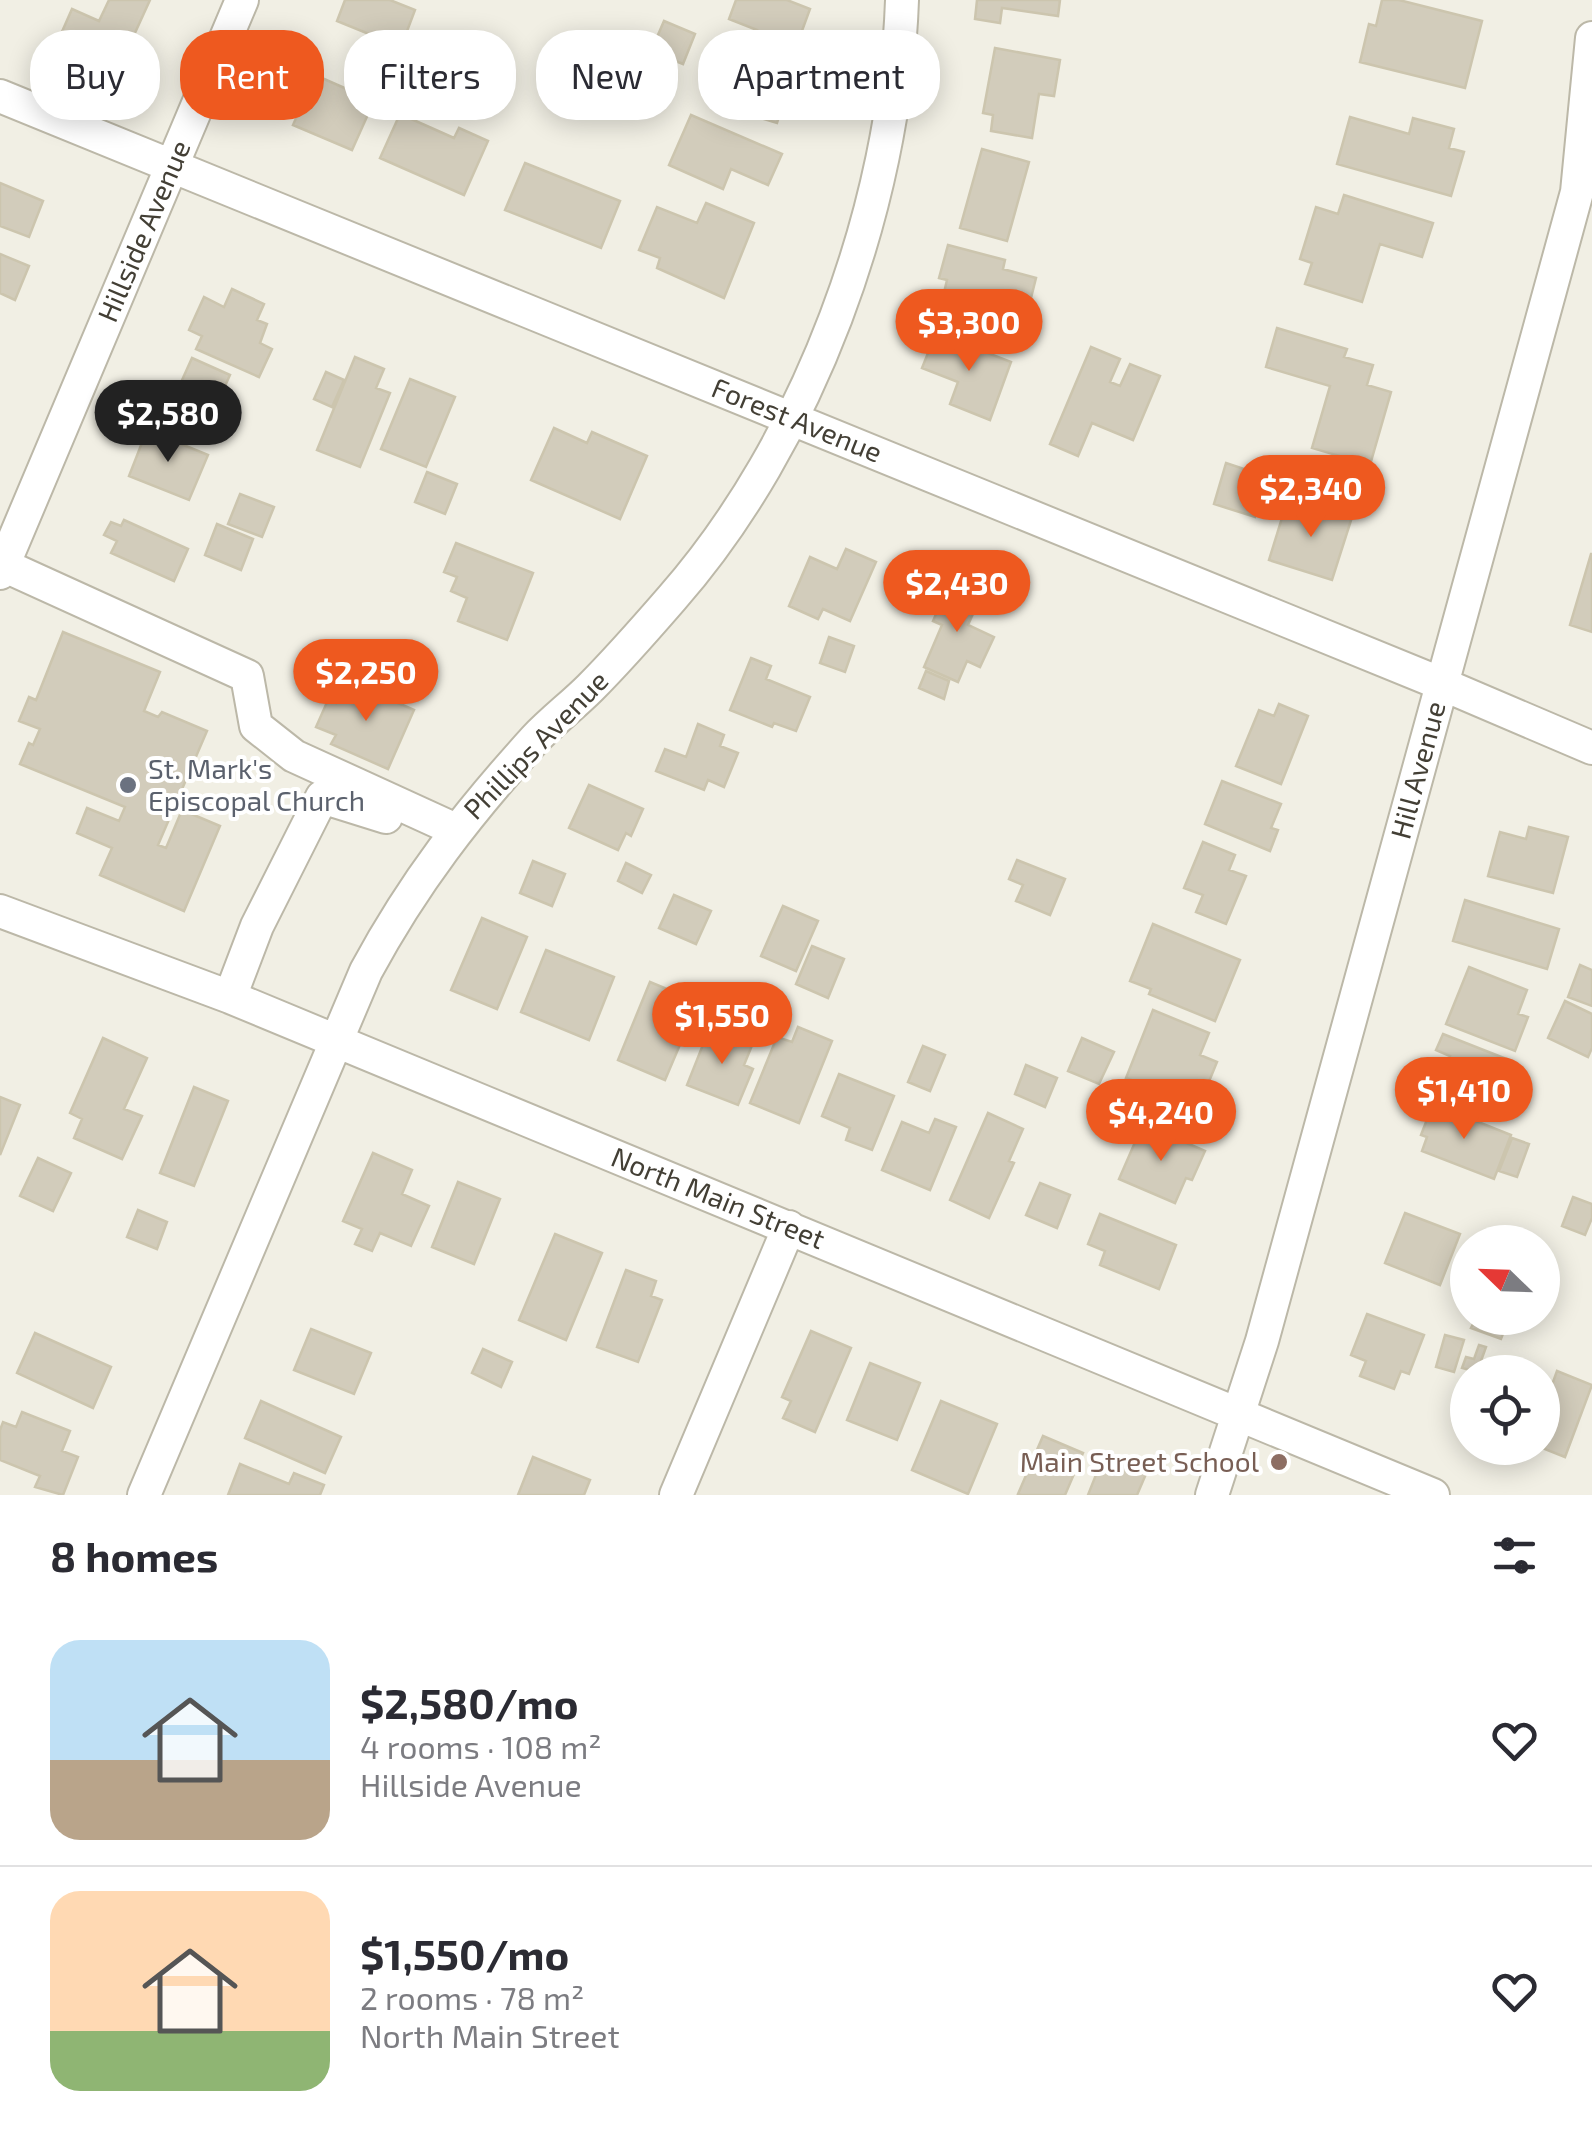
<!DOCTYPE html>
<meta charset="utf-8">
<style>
body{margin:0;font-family:"Exo 2",sans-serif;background:#f7f7f7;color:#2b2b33;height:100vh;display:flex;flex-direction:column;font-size:38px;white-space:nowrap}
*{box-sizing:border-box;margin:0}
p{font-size:32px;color:#7c7c81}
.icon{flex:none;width:55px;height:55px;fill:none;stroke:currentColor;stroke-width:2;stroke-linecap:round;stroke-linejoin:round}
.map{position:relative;height:1495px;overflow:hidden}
.side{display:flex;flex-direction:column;background:#fff;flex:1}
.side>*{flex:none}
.guide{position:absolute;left:30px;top:30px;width:1000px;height:90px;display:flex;gap:20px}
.needle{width:65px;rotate:293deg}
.tools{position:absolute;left:1450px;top:1225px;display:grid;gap:20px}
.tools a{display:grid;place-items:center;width:110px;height:110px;border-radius:50%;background:#fff;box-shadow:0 5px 25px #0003;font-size:50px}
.price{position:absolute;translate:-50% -85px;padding:0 22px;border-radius:35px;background:#ee591f;color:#fff;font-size:32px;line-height:65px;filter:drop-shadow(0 2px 5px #0008)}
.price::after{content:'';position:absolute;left:50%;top:60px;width:30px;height:22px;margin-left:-15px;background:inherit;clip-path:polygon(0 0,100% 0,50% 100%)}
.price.current{background:#222;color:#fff}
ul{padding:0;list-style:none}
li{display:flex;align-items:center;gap:30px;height:250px;padding:0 50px}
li+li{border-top:2px solid #e1e1e2}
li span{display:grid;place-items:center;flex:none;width:280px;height:200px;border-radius:30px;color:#555}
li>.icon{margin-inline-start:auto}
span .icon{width:120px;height:120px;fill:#fffc;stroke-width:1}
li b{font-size:42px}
h2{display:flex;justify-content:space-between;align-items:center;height:120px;padding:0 50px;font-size:42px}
.tag{padding:0 35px;border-radius:40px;background:#fff;box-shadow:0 5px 25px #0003;font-size:35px;line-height:90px}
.tag.current{background:#ee591f;color:#fff}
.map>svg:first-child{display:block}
.building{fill:#d2ccbb;stroke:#ccc5ae;stroke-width:2.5}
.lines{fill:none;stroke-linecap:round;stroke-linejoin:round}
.minor-casing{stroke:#bcb8a8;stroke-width:36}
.minor{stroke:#fff;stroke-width:32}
.worship-dot{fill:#6b7280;stroke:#fff;stroke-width:4}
.education-dot{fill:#8d6e63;stroke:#fff;stroke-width:4}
.labels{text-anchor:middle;stroke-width:8;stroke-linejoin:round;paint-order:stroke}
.street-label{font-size:28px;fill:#433f35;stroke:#fff}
.worship-label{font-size:28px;fill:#5b616d;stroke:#fff;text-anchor:start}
.education-label{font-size:28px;fill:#785e54;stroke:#fff;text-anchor:end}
</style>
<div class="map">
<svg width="1592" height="1495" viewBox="0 0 1592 1495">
<rect width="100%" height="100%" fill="#f1efe4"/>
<path class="building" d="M109,0H150L118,70L57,43L72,9L99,21Z
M345,0H390L415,10L401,47L337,21Z
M736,0H787L810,9L791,61L750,46L757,30L729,19Z
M977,0H1060L1058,16L1002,8L1000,23L975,19Z
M1382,0H1399L1482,21L1465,88L1360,62L1369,24L1376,26Z
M664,21L695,34L683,64L651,51Z
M424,46L457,58L449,79L416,66Z
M995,48L1060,60L1054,96L1039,94L1032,138L991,131L993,115L983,113Z
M357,50L386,61L377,83L349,72Z
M734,67L789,84L777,123L722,106Z
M315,75L374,101L352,150L293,125Z
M400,114L454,138L459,128L488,141L464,195L380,158Z
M691,115L782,154L768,185L731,169L723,189L669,165Z
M1350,117L1409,134L1413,118L1454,129L1449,148L1464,152L1451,196L1337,164Z
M982,149L1029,162L1007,241L960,228Z
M525,163L620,201L601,248L505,210Z
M0,183L43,201L29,237L0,226Z
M1344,195L1433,223L1422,257L1380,244L1362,302L1305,284L1312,263L1300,259L1316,207L1338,214Z
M706,203L754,223L724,298L657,268L660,258L639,250L657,207L697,223Z
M948,245L1005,260L1003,269L1036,278L1027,314L1010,310L1007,318L942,301L947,280L939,278Z
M0,254L29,266L15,300L0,293Z
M232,289L264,304L257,320L267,324L260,343L272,349L259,377L196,349L202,336L189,330L204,297L224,307Z
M1277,328L1347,349L1344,357L1373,365L1367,385L1391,392L1370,465L1312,448L1330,386L1266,367Z
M936,333L1011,362L990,420L950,404L958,382L922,368Z
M1091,347L1120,359L1110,382L1120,386L1130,364L1160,376L1133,440L1092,423L1078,456L1050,444Z
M355,357L384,369L376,388L390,393L360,467L317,450Z
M192,358L230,375L207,426L169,409Z
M326,372L344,380L332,407L314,399Z
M410,379L455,397L426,467L381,449Z
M554,428L587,443L592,432L647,456L620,519L531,480Z
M147,430L208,455L189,500L129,476Z
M1226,463L1268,477L1255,517L1214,504Z
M427,472L457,484L445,514L415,502Z
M240,494L274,507L262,537L228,524Z
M1286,505L1322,516L1325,505L1353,514L1332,580L1269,560Z
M124,520L188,549L174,581L111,553L117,541L104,535L111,522L121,526Z
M217,524L253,539L241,570L205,555Z
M456,543L533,573L507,640L458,621L467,598L451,591L457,577L444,572Z
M846,549L876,562L850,621L823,609L818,619L789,606L810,557L837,569Z
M1591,554H1592V632L1570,625Z
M950,582L981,596L968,625L994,637L980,667L967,661L958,682L924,667L942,625L933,621Z
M63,632L160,672L144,711L158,717L162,712L207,731L158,845L166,848L182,810L220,826L184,911L100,875L112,848L77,833L87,808L119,821L125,807L20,764L29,743L33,745L40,729L19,721L29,697L36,700Z
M829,637L854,646L845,672L820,663Z
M751,658L771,666L766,679L810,697L796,731L774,723L772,727L730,710Z
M926,671L949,681L944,699L919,688Z
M346,680L414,710L388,769L331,744L336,735L316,727L328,700L336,703Z
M1279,704L1308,716L1281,784L1236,766L1259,710L1274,716Z
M698,724L724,735L720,746L738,753L724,787L708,780L704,790L656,771L665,749L686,757Z
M1222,781L1281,804L1271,828L1278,830L1270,851L1205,824Z
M589,785L643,809L631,836L626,833L618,850L569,828Z
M1529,827L1568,837L1553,893L1488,876L1500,832L1526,839Z
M1203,842L1235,855L1229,870L1246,876L1226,924L1196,912L1203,895L1184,888Z
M1017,860L1065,879L1050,915L1016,901L1023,885L1009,879Z
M533,861L565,874L552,906L520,893Z
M626,863L651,875L642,893L618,881Z
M674,895L711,911L696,944L659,928Z
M1465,900L1559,929L1547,969L1453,941Z
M783,906L818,921L796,971L761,956Z
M482,918L527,937L497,1009L451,990Z
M1153,924L1240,960L1215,1021L1149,994L1151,989L1130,981Z
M812,946L844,959L828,998L796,984Z
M546,950L614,977L589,1040L521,1012Z
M1580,965L1592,970V1006L1568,997Z
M1469,967L1527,990L1518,1014L1528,1017L1515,1051L1446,1024Z
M650,982L698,1002L665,1080L618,1060Z
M1565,1001L1592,1014V1048L1588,1057L1548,1038Z
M1153,1010L1209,1033L1200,1055L1217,1062L1199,1106L1126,1078Z
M710,1027L753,1043L744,1065L753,1069L738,1105L687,1085Z
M798,1027L832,1041L799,1123L750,1103L777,1037L792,1042Z
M1443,1034L1504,1058L1498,1072L1511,1077L1501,1102L1480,1094L1477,1101L1439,1086L1450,1056L1436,1050Z
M103,1038L147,1058L124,1109L142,1116L122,1159L74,1138L82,1119L70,1113Z
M1082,1038L1114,1052L1099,1084L1068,1071Z
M923,1046L945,1055L930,1091L908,1082Z
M1026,1065L1057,1078L1045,1107L1015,1094Z
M839,1074L894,1096L872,1150L846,1140L850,1128L822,1116Z
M194,1087L228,1101L194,1186L160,1173Z
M0,1097L20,1105L0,1155Z
M1433,1104L1511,1135L1494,1179L1422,1151L1427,1137L1421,1135Z
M988,1113L1023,1129L1009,1161L1014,1163L989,1218L950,1200Z
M935,1119L956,1127L930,1190L882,1170L902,1122L929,1133Z
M1143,1124L1205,1151L1192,1180L1186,1178L1175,1203L1119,1179Z
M1512,1138L1529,1144L1517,1177L1499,1171Z
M373,1153L412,1170L402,1194L429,1206L411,1246L380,1233L372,1251L355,1244L362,1229L343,1221Z
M38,1158L71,1173L53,1211L20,1196Z
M458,1182L500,1199L474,1264L432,1247Z
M1040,1183L1070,1195L1057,1228L1026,1215Z
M1573,1197L1592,1204V1218L1585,1235L1562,1226Z
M138,1210L167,1222L157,1249L127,1237Z
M1405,1213L1460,1234L1440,1285L1385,1263Z
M1100,1214L1176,1245L1159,1289L1100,1265L1105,1251L1088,1244Z
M555,1234L602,1253L566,1340L519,1320Z
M626,1270L656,1281L651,1296L662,1300L638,1362L597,1347Z
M1367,1314L1424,1335L1409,1374L1401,1371L1394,1389L1360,1376L1366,1361L1351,1355Z
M1476,1318H1509L1501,1339L1471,1328Z
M311,1329L371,1353L354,1394L294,1370Z
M811,1331L851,1348L815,1432L783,1418L791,1401L782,1397Z
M35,1333L111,1367L93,1408L17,1373Z
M1445,1335L1464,1340L1454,1372L1436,1367Z
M1479,1345L1486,1347L1477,1372L1462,1368L1466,1357L1474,1359Z
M483,1349L512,1362L501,1387L472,1373Z
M870,1363L920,1383L897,1440L847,1420Z
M1557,1371L1592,1385L1565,1457L1542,1448V1395L1548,1396Z
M261,1401L341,1437L325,1473L245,1438Z
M941,1401L997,1424L968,1494L912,1470Z
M22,1412L70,1431L62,1451L78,1457L63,1495L35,1487L40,1476L0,1460V1430L3,1422L16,1427Z
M1043,1436L1083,1453L1065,1495H1021L1018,1494Z
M533,1457L590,1480L584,1495H518Z
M1103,1457L1146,1474L1137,1495H1088Z
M240,1464L289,1484L294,1473L324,1485L320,1495H228Z"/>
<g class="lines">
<g class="minor-casing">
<path id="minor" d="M0,96L1442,684L1592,748
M3,565L247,676L256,726L294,756L456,830
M0,573L242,0
M0,911L230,997L1433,1495
M230,997L257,926L322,797L386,817
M144,1495L366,971C414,882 467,814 535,739C552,721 573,705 590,688C619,659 646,628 672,598C809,442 895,206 902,0
M676,1495L789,1227
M1212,1495L1262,1341L1577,192L1592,38"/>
</g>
<use href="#minor" class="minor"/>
</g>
<circle class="worship-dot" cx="128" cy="785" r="10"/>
<circle class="education-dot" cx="1279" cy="1462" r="10"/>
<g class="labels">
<g class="street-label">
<text transform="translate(144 231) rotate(-67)" y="10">Hillside Avenue</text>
<text transform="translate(797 420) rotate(22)" y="10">Forest Avenue</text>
<text transform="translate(536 745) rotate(-46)" y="10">Phillips Avenue</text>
<text transform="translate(1418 770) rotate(-75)" y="10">Hill Avenue</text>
<text transform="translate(718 1198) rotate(22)" y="10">North Main Street</text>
</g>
<g class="worship-label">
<text x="148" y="779">St. Mark's<tspan x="148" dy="32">Episcopal Church</tspan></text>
</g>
<g class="education-label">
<text x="1259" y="1472">Main Street School</text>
</g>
</g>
</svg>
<div class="tools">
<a><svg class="needle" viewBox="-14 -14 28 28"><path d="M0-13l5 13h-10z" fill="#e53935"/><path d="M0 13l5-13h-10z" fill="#7c7c81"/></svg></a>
<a><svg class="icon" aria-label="locate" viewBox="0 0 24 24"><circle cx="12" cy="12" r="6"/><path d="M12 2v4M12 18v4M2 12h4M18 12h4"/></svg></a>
</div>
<b class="price" style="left:969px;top:374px">$3,300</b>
<b class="price current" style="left:168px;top:465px">$2,580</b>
<b class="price" style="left:1311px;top:540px">$2,340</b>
<b class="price" style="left:957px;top:635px">$2,430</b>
<b class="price" style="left:366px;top:724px">$2,250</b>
<b class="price" style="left:722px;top:1067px">$1,550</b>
<b class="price" style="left:1464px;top:1142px">$1,410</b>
<b class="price" style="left:1161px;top:1164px">$4,240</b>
<div class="guide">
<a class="tag">Buy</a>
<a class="tag current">Rent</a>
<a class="tag">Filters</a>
<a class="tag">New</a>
<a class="tag">Apartment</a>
</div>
</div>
<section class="side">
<h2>8 homes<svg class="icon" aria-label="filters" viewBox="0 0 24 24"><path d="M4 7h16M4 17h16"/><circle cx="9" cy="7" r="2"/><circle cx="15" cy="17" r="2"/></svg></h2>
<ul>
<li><span style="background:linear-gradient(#bfe0f5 60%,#b9a48a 0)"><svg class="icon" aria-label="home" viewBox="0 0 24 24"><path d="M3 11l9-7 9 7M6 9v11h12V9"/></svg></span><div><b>$2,580/mo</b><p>4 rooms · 108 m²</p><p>Hillside Avenue</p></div><svg class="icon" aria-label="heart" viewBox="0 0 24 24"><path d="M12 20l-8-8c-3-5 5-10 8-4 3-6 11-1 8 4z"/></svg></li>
<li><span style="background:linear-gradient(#ffd9b3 70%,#8fb573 0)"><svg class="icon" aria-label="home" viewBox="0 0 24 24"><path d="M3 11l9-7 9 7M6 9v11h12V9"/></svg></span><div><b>$1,550/mo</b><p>2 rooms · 78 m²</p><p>North Main Street</p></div><svg class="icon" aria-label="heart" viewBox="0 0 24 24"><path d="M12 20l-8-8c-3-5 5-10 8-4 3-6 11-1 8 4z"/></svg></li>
</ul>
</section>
